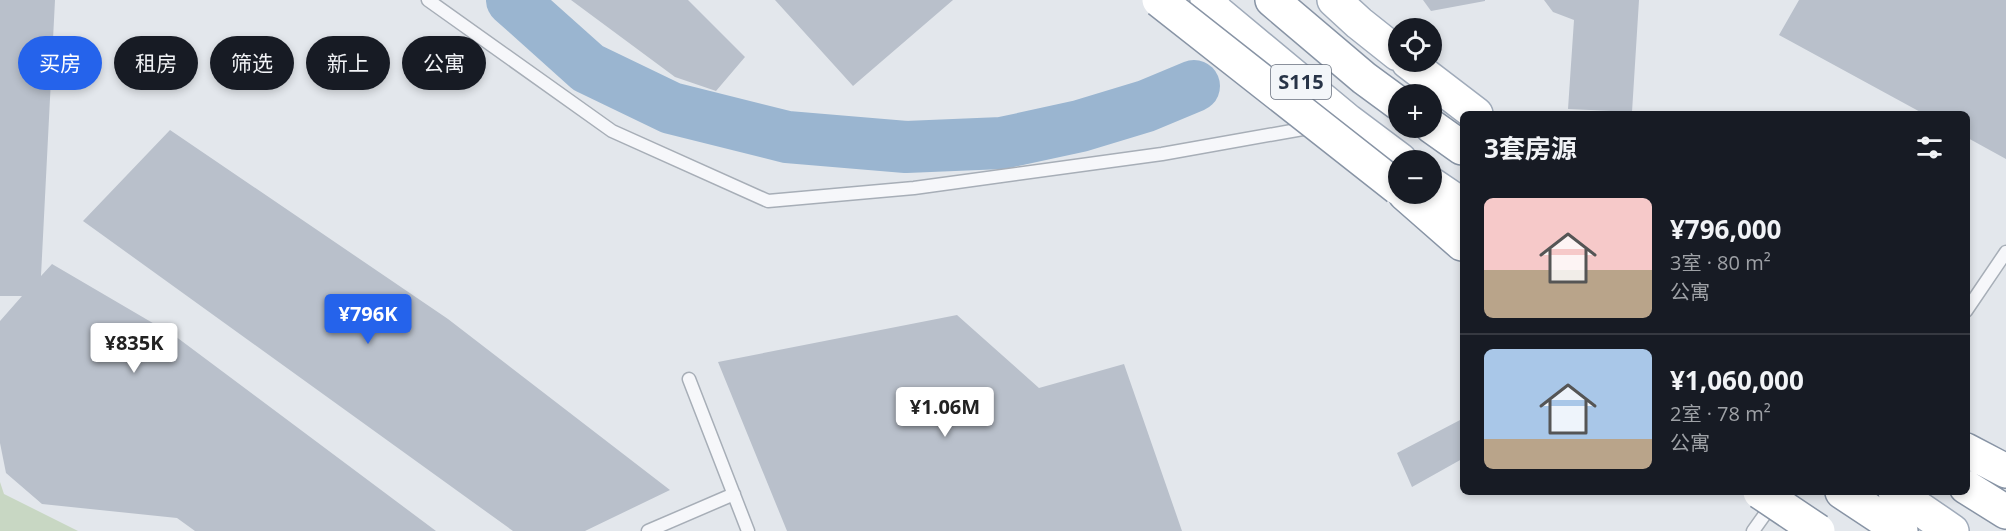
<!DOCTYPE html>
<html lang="zh">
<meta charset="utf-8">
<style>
body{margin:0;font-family:"Open Sans","Noto Sans SC",sans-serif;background:#242831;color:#f1f3f6;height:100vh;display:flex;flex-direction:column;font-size:22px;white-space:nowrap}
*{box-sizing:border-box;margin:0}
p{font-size:20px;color:#9ea1a6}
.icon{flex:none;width:33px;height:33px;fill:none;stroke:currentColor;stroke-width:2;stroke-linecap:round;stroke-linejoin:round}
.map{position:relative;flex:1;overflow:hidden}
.panel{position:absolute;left:1460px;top:111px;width:510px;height:384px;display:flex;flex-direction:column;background:#171b24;border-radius:9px;box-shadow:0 3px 9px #0003}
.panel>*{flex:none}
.guide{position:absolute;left:18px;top:36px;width:570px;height:54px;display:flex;gap:12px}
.buttons{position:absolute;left:1388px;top:18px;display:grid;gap:12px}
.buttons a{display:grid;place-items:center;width:54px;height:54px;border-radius:50%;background:#171b24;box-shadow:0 3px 9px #0003;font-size:30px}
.price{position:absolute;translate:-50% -51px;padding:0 14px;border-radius:6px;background:#fff;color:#222;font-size:20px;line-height:39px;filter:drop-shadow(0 2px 3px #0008)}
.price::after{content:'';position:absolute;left:50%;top:36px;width:18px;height:14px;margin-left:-9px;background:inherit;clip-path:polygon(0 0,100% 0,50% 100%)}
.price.selected{background:#2563eb;color:#fff}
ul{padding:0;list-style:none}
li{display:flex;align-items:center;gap:18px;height:150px;padding:0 24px}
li+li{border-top:2px solid #363941}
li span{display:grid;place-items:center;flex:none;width:168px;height:120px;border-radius:9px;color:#555}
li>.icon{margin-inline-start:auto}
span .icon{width:72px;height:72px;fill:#fffc;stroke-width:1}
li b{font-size:26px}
h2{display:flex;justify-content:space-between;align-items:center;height:72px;padding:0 24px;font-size:26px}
.pill{padding:0 21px;border-radius:27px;background:#171b24;box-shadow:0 3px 9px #0003;font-size:21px;line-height:54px}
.pill.selected{background:#2563eb;color:#fff}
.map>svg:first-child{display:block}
.green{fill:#c8d7c3}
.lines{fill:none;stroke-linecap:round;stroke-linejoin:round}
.river{stroke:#9ab5d0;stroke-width:52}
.building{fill:#b9c0cb}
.lane-casing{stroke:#a7aeb7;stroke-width:15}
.primary-casing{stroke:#a0abba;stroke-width:36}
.highway-casing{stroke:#8894a5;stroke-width:36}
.lane{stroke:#f6f7fa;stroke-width:12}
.primary{stroke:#fff;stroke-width:33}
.highway{stroke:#fff;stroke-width:33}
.highway-bridge-casing{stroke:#8894a5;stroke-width:36;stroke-linecap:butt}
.highway-bridge{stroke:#fff;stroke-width:33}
.labels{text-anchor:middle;stroke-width:4.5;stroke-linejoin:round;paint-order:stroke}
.shield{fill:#f3f6f9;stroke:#656e7c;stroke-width:1.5}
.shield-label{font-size:20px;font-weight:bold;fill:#283447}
</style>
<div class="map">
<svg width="2006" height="531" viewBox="0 0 2006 531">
<rect width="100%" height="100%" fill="#e3e7ec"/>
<path class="green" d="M0,482L4,494L78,531H0Z"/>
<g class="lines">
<path class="river" d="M512,0L588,68L671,108L787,137L906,147L1002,143L1080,126L1146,106L1194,86"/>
</g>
<path class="building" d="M0,0H55L41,276L52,264L175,336L436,531H195L177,518L42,504L6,473L0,443V321L22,296H0Z
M571,0H688L745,57L716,91L675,77Z
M775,0H953L853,86Z
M1423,0H1485V1L1431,11Z
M1544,0H1639L1632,112L1568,109L1574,20L1553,12Z
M1799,0H2006V159L1966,137V114H1924L1779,35Z
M170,130L448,319L670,490L585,531H513L83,221Z
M957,315L1039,388L1124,364L1182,531H787L718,362Z
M1462,419V459L1412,487L1397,453Z"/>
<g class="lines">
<g class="lane-casing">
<path id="lane" d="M428,0L612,131L768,201L914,188L1162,154L1314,127
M1966,311L2006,252
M689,379L748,531
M648,531L734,494
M1753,531L1773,503"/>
</g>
<g class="primary-casing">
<path id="primary" d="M1207,0L1218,13L1348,121L1400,160
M1334,0L1359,23L1398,54
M1408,62L1476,114
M1431,184L1462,205
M1895,492L1952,531"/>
</g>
<g class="highway-casing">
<path id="highway" d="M1272,0L1364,78L1398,103
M1431,126L1462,148
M1405,194L1462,244
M1966,450L2006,471
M1966,487L2006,512
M1842,492L1901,531"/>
</g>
<use href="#lane" class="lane"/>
<use href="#primary" class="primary"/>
<use href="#highway" class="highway"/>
<g class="highway-bridge-casing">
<path id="highway-bridge" d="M1159,0L1398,188
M1760,492L1818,531"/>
</g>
<use href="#highway-bridge" class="highway-bridge"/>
</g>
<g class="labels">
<rect class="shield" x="1271" y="65" width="60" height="34" rx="4.5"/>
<g class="shield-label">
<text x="1301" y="89">S115</text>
</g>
</g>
</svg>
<div class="buttons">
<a><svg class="icon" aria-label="locate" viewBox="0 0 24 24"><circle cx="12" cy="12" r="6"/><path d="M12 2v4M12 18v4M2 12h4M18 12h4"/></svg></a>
<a>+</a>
<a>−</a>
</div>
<b class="price selected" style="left:368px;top:345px">¥796K</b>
<b class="price" style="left:134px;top:374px">¥835K</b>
<b class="price" style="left:945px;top:438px">¥1.06M</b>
<div class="guide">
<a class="pill selected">买房</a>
<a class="pill">租房</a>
<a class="pill">筛选</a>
<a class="pill">新上</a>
<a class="pill">公寓</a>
</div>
<section class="panel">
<h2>3套房源<svg class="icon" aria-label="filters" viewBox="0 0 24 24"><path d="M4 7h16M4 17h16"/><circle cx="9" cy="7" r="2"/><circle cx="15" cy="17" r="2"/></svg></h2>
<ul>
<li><span style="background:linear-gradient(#f6c9c9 60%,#b9a48a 0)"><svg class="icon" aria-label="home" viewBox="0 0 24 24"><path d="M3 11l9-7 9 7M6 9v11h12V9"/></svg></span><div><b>¥796,000</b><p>3室 · 80 m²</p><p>公寓</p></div></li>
<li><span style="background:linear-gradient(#a9c7e8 75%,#b9a48a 0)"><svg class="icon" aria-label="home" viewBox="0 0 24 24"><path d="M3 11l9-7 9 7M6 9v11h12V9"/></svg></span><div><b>¥1,060,000</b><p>2室 · 78 m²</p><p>公寓</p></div></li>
</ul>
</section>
</div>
